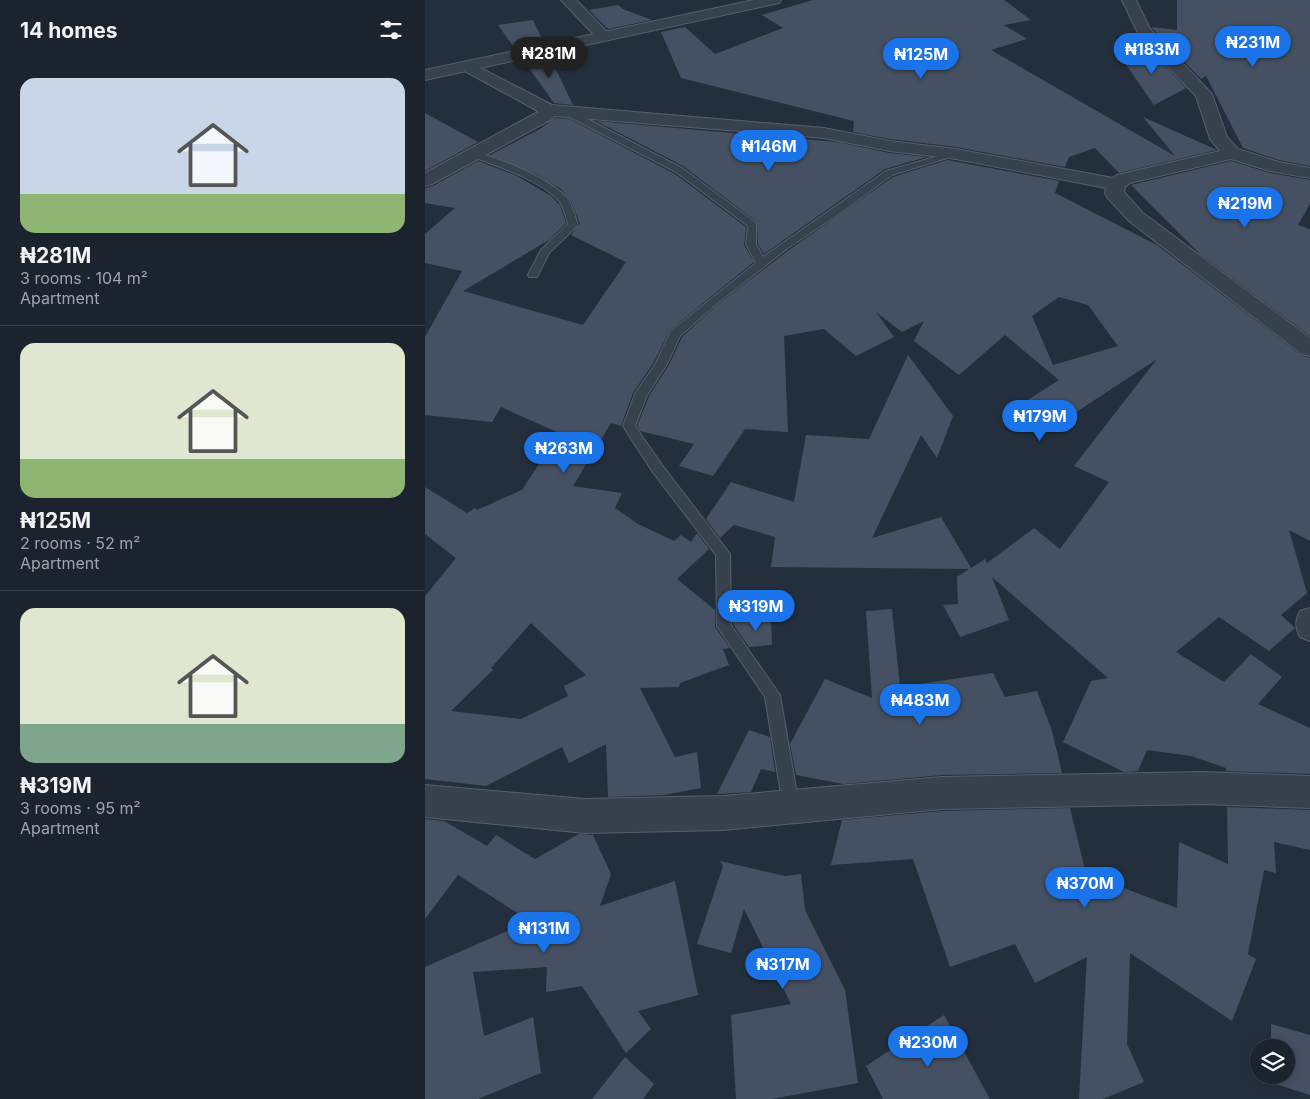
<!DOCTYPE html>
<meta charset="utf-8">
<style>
body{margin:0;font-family:Inter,sans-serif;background:#242b36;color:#f1f3f6;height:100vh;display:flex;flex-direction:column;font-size:19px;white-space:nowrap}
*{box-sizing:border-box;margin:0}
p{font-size:16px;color:#a0a4aa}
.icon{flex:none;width:28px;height:28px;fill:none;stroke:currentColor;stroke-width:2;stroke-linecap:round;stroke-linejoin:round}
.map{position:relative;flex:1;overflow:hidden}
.details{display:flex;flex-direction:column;background:#1b232e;width:425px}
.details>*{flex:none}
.controls{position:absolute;left:825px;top:1039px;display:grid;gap:10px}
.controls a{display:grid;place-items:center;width:45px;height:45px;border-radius:50%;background:#1b232e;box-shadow:0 2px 12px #0003,0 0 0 1px #39404a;font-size:25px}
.price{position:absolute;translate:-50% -42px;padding:0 11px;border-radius:18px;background:#1a73e8;color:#fff;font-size:16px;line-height:32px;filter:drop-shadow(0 1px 2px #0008)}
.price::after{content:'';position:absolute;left:50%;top:30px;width:15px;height:11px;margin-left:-8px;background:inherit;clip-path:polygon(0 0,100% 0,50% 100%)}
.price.active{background:#222;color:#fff}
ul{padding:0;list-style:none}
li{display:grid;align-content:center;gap:10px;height:265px;padding:0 20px}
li+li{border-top:1px solid #39404a}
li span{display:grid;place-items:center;height:155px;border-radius:15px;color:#555}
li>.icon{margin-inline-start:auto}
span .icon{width:90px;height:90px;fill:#fffc;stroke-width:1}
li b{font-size:21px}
h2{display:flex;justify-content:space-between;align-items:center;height:60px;padding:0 20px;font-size:21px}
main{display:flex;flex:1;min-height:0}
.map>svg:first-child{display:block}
.building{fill:#455162;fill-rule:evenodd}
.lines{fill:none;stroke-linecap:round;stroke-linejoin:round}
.service-casing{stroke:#565f6c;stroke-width:2}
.minor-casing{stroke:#565f6c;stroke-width:2}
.tertiary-casing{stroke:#565f6c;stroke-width:2}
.service{fill:#38414e;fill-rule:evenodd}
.minor{fill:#38414e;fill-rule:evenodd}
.tertiary{fill:#38414e;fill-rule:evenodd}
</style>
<main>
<section class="details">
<h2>14 homes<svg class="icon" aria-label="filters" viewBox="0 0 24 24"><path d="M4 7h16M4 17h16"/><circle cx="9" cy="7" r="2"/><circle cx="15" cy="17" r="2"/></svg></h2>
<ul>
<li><span style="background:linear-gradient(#c9d6e8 75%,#8fb573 0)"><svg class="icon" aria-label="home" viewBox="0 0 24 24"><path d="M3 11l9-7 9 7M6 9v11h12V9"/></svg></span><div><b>₦281M</b><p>3 rooms · 104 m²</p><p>Apartment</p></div></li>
<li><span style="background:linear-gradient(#dfe7d0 75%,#8fb573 0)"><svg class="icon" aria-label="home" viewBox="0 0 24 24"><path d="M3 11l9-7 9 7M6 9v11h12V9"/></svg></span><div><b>₦125M</b><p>2 rooms · 52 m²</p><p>Apartment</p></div></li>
<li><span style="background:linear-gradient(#dfe7d0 75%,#7fa58c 0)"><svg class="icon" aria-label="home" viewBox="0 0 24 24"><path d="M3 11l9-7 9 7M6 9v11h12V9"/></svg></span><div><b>₦319M</b><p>3 rooms · 95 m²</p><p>Apartment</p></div></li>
</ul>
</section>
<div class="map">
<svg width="885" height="1099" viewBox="0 0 885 1099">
<rect width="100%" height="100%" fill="#242f3e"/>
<path class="building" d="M388,0H579L606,20L579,25L602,39L566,50L750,156L718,117L792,150L694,173L670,148L644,157L640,167L531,147L465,139L428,132L429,121L256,78L236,32L260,27L290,54L358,28L337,15Z
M752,0H885V166L854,160L818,148L781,76L776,79L726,27L752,30Z
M193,5L198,9L227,20L183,29L164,10Z
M108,20L119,43L90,49L73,25Z
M726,51L761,88L729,105L693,53Z
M124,55L148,105L129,103L98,60Z
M0,113L53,142L0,171Z
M130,118L145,119L250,174L321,227L319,245L329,262L245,330L229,362L208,393L196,426L186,423L148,486L197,493L190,508L213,524L249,541L256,535L266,542L272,533L284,549L252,579L290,610V627L305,648L298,649L304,665L255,683L254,687L215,688L250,757L272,752L276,788L239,795L183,797L181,744L144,763L137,747L61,786L0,779V596L31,558L0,534V487L42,513L50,508L52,510L97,490L134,433L76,407L67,422L0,415V337L37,271L0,263V234L30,208L0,203V188L8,186L53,161L92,176L126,196L135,205L141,223L124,240L38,291L158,325L201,262L146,235L155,224L146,201L136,189L113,175L65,155L115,129ZM106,623L161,675L139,686L143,696L96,719L26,711L68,670L66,668Z
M171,121L412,142L465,153L502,157L460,169L339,254L333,244L332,222L258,166Z
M522,160L634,181L630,193L732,245L876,355L885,358V541L864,530L882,593L856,615L870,628L844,651L794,617L751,652L799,682L826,654L857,677L833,704L885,728V774L801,771V768L766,756L722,750L713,771L699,772L638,742L666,681L683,678L567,577L584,620L535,637L518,605L533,604L532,577L544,569L346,567L350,537L309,525L295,538L281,519L306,482L369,502L381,435L444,439L483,355L528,416L512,458L496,435L447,538L516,517L546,568L560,559L562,563L609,528L635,549L684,482L649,466L732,359L615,436L584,412L634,380L580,335L534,375L489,341L499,321L477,332L451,312L469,337L431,356L399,329L359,336L363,432L320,429L288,476L254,466L269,444L215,431L212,426L224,396L244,365L257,337L292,305L364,250L468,177ZM634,297L663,305L693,346L628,365L607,316Z
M806,161L845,173L885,180V204L873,225L885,229V336L775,254L706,185Z
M467,609L475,687L568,673L580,697L612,691L627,731L637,773L517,775L418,784L371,775L365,744L400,679L447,698L441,611Z
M346,619L347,645L324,647L308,624V622Z
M324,730L345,737L350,772L336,769L326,792L292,794Z
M802,807L885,810V850L849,842L851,873L839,870L823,954L831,959L807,1021L705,953L702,1044L719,1082L678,1099H654L662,957L610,983L590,944L525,967L488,859L406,865L417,820L517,811L645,808L661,874L752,908L754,842L803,864Z
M0,819L19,821L62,846L71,835L110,859L154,834L168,835L186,874L175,906L250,881L273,995L213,1011L226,1029L201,1053L157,986L121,992L122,967L48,972L59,1036L108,1017L116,1073L53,1099H0V967L105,921L33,875L0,919Z
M295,861L360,876L376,874L380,910L420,990L433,1083L347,1099H311L306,1015L366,1004L319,909L306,953L272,944L298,866Z
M519,1015L565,1099H458L441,1066Z
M846,1024L885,1035V1095L847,1083V1075H861V1048H846Z
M200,1057L229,1084L218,1099H167Z"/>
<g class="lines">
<g class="service-casing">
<path id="service" d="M137,109H143L257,168L331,223V244L338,257L461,171L531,151L535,154L467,175L415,213L363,248L291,304L255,336L242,364L222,395L210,426L237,465L305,554L306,625L355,695L374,806L372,812L366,814L360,812L358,806L340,697L292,626L291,555L227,471L198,426L210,394L231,363L246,331L331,263L321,244L323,226L251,172L137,113Z
M48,151C75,159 124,177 143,199C148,207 150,217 153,225L124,253L112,277H104L103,275L116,250L143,224C141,218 139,208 135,202C118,181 70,165 45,156L44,154Z"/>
</g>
<g class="minor-casing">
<path id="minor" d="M136,0H151L184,34L187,37L184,40H174Z
M697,0H711L725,29L787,94L802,137L813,149L854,162L885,168V178L845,171L806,159L705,183L700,187L699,192L718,213L885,338V356L877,354L704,221L682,197L680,193L681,188L531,159L465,151L399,138L129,116L127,119L7,184L0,186V173L113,112L111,110L36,69L34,66L36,63L42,61L127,105L399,128L465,141L531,149L688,178L692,175L795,151L785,139L771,96L727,50L713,33Z
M885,608V641L875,637C870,627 870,621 875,611Z
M778,772L885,776V808L778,804L517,809L298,830L160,833L0,817V785L160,799L298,796L517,777Z"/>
</g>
<g class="tertiary-casing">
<path id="tertiary" d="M329,0H356L354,3L349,4L0,80V70Z"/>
</g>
<use href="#service" class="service"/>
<use href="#minor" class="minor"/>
<use href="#tertiary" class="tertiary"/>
</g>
</svg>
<div class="controls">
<a><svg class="icon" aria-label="layers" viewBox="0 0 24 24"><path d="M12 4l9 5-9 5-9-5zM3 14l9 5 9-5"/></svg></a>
</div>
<b class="price" style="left:828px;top:68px">₦231M</b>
<b class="price" style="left:727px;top:75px">₦183M</b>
<b class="price active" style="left:124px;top:79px">₦281M</b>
<b class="price" style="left:496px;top:80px">₦125M</b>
<b class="price" style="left:344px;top:172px">₦146M</b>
<b class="price" style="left:820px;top:229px">₦219M</b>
<b class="price" style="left:615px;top:442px">₦179M</b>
<b class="price" style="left:139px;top:474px">₦263M</b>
<b class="price" style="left:331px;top:632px">₦319M</b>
<b class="price" style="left:495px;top:726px">₦483M</b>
<b class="price" style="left:660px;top:909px">₦370M</b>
<b class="price" style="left:119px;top:954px">₦131M</b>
<b class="price" style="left:358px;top:990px">₦317M</b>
<b class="price" style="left:503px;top:1068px">₦230M</b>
</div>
</main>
